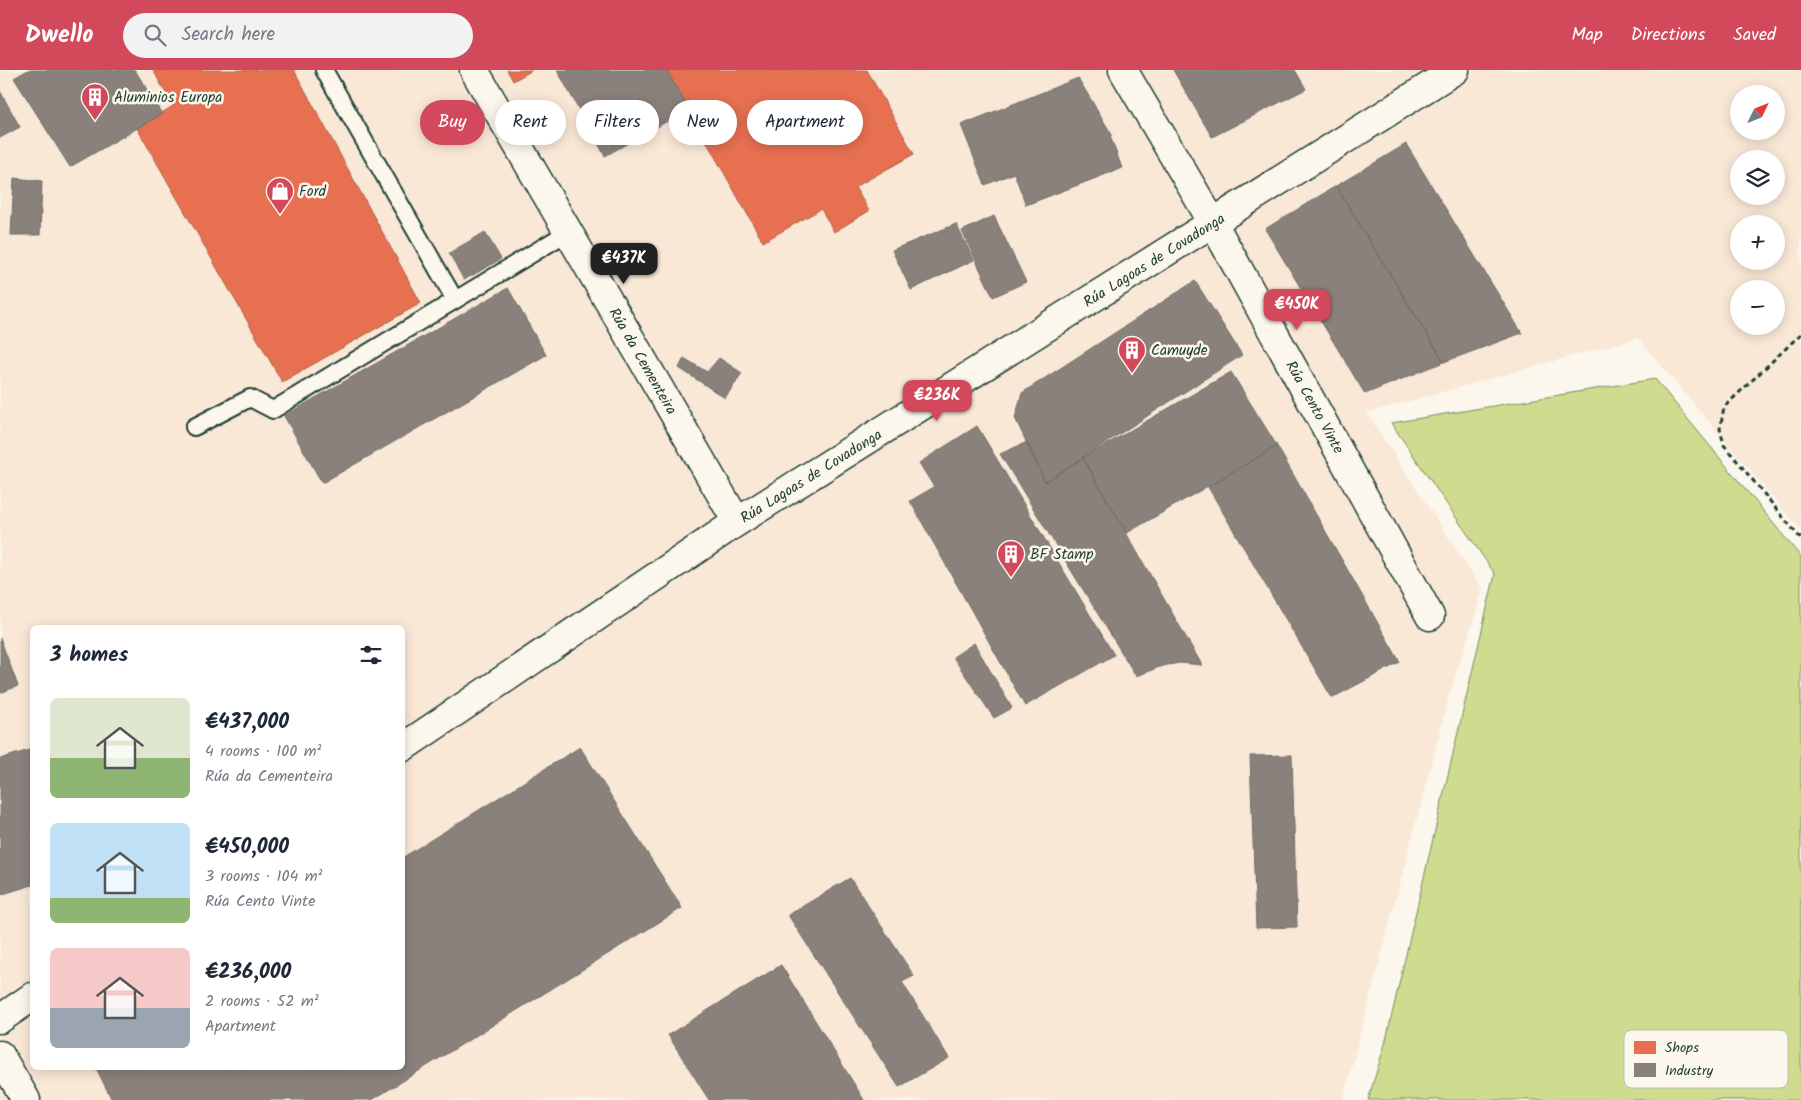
<!DOCTYPE html>
<meta charset="utf-8">
<style>
body{margin:0;font-family:Kalam,sans-serif;background:#f2f2f3;color:#1f2937;height:100vh;display:flex;flex-direction:column;font-size:19px;white-space:nowrap}
*{box-sizing:border-box;margin:0}
p{font-size:16px;color:#747a83}
.icon{flex:none;width:28px;height:28px;fill:none;stroke:currentColor;stroke-width:2;stroke-linecap:round;stroke-linejoin:round}
.map{position:relative;flex:1;overflow:hidden}
.side{position:absolute;left:30px;top:555px;width:375px;height:445px;display:flex;flex-direction:column;background:#fff;border-radius:8px;box-shadow:0 2px 12px #0003}
.side>*{flex:none}
.hud{position:absolute;left:420px;top:30px;width:475px;height:45px;display:flex;gap:10px}
.needle{width:32px;rotate:47deg}
.buttons{position:absolute;left:1730px;top:15px;display:grid;gap:10px}
.buttons a{display:grid;place-items:center;width:55px;height:55px;border-radius:50%;background:#fff;box-shadow:0 2px 12px #0003;font-size:25px}
.price{position:absolute;translate:-50% -42px;padding:0 11px;border-radius:10px;background:#d1495b;color:#fff;font-size:16px;line-height:32px;filter:drop-shadow(0 1px 2px #0008)}
.price::after{content:'';position:absolute;left:50%;top:30px;width:15px;height:11px;margin-left:-8px;background:inherit;clip-path:polygon(0 0,100% 0,50% 100%)}
.price.on{background:#222;color:#fff}
ul{padding:0;list-style:none}
li{display:flex;align-items:center;gap:15px;height:125px;padding:0 20px}
li span{display:grid;place-items:center;flex:none;width:140px;height:100px;border-radius:8px;color:#555}
li>.icon{margin-inline-start:auto}
span .icon{width:60px;height:60px;fill:#fffc;stroke-width:1}
li b{font-size:21px}
h2{display:flex;justify-content:space-between;align-items:center;height:60px;padding:0 20px;font-size:21px}
.tag{padding:0 18px;border-radius:22px;background:#fff;box-shadow:0 2px 12px #0003;font-size:18px;line-height:45px}
.tag.on{background:#d1495b;color:#fff}
header{display:flex;align-items:center;gap:30px;box-sizing:border-box;height:70px;padding:0 25px;background:#d1495b;color:#fff}
header strong{font-size:24px}
nav{display:flex;gap:28px;margin-inline-start:auto;font-size:18px}
.search{width:350px;height:45px;background:#f2f2f3;display:flex;align-items:center;gap:12px;box-sizing:border-box;padding:0 18px;border-radius:28px;color:#747a83;font-size:19px}
.map>svg:first-child{display:block}
.built{fill:#fae8d7;fill-rule:evenodd}
.green{fill:#cfdb8e;stroke:#778c61}
.shops{fill:#e76f51;stroke:#ab6048}
.industry{fill:#8a817c;stroke:#6a6d66}
.lines{fill:none;stroke-linecap:round;stroke-linejoin:round}
.service-casing{stroke:#1f3d34;stroke-width:20}
.minor-casing{stroke:#1f3d34;stroke-width:31}
.path{stroke:#1f3d34;stroke-width:3;stroke-dasharray:5 4;stroke-linecap:butt}
.service{stroke:#fbf7ec;stroke-width:16}
.minor{stroke:#fbf7ec;stroke-width:28}
.labels{text-anchor:middle;stroke-width:5;stroke-linejoin:round;paint-order:stroke}
.poi-label{font-size:15px;fill:#1f3d34;stroke:#fbf7ec;text-anchor:start}
.street-label{font-size:15px;fill:#1f3d34;stroke:#fbf7ec}
.key{fill:#fbf7ec;stroke:#b9bfb5;stroke-width:1}
.key-label{font-size:14px;fill:#1f3d34}
</style>
<header>
<strong>Dwello</strong>
<div class="search"><svg class="icon" aria-label="search" viewBox="0 0 24 24"><circle cx="10" cy="10" r="6"/><path d="M15 15l6 6"/></svg>Search here</div>
<nav><a>Map</a><a>Directions</a><a>Saved</a></nav>
</header>
<div class="map">
<svg width="1801" height="1030" viewBox="0 0 1801 1030">
<rect width="100%" height="100%" fill="#fbf7ec"/>
<filter id="ink" filterUnits="userSpaceOnUse"><feTurbulence type="fractalNoise" baseFrequency=".02" numOctaves="2"/><feDisplacementMap in="SourceGraphic" scale="10" xChannelSelector="R" yChannelSelector="G"/><feConvolveMatrix kernelMatrix="1 2 1 2 8 2 1 2 1" color-interpolation-filters="sRGB"/></filter>
<g filter="url(#ink)">
<path class="built" d="M0,0H1801V461L1638,268L1367,343L1483,520L1450,623L1343,1030H0ZM1739,24H1776V61H1739ZM1739,89H1776V126H1739ZM1739,154H1776V191H1739ZM1739,219H1776V256H1739ZM32,558H402V998H32Z"/>
<path class="green" d="M1655,309L1801,487V1030H1368L1385,974L1495,504L1391,353Z"/>
<path class="shops" d="M153,0H294L421,233L282,312L137,58L173,36Z
M507,0H531V1L513,11Z
M666,0H867L914,84L855,117L869,141L834,162L821,139L763,172Z"/>
<path class="industry" d="M28,0H135L162,44L70,97L14,8Z
M557,0H666L689,39L605,86Z
M1173,0H1295L1306,19L1212,67Z
M1078,8L1112,65L1110,66L1122,98L1026,135L1014,103L985,115L961,55Z
M0,21L20,57L0,68Z
M1406,74L1522,263L1444,292L1336,116Z
M14,108L42,111L40,165H11Z
M1336,116L1444,292L1365,324L1265,159Z
M994,146L1026,212L993,227L962,161Z
M956,154L974,190L911,220L892,180Z
M485,162L501,189L464,210L449,183Z
M1195,211L1242,285L1045,412L1015,348L1022,323Z
M508,218L546,285L322,413L284,346Z
M684,288L707,302L719,288L742,303L725,328L679,298Z
M1231,302L1277,376L1127,463L1083,388Z
M977,356L1114,585L1025,636L910,431L934,417L919,393Z
M1027,372L1045,412L1083,388L1202,595L1180,593L1162,596L1136,606L1000,384Z
M1277,376L1400,592L1332,628L1208,417Z
M0,568L18,616L0,623Z
M974,573L1012,638L994,648L953,587Z
M580,677L682,838L372,1030H112L96,998H402V788Z
M32,679V815L0,825V689Z
M1292,685L1297,857L1256,858L1250,686Z
M850,808L914,906L902,912L949,988L899,1017L788,845Z
M781,895L864,1030H709L668,965Z"/>
<g class="lines">
<g class="service-casing">
<path id="service" d="M324,0L455,230
M194,357L250,328L273,340L568,162"/>
</g>
<g class="minor-casing">
<path id="minor" d="M474,0L737,452
M1123,0L1213,153L1430,546
M402,678L737,452L1455,0
M0,949L32,927
M0,985L26,1030"/>
</g>
<path class="path" d="M1801,264L1724,337L1720,359L1724,375L1801,469"/>
<use href="#service" class="service"/>
<use href="#minor" class="minor"/>
</g>
</g>
<defs>
<g id="building-pin" transform="scale(1.4375)"><path d="M0 17L-7.5 6A9.5 9.5 0 1 1 7.5 6Z" fill="#d1495b" stroke="#fbf7ec"/><path d="M-4-6H4V6H1V3H-1V6H-4ZM-2.5-4.3h1.7v1.8h-1.7ZM.8-4.3h1.7v1.8H.8ZM-2.5-1h1.7V.8h-1.7ZM.8-1h1.7V.8H.8Z" fill="#fff"/></g>
<g id="shop-pin" transform="scale(1.4375)"><path d="M0 17L-7.5 6A9.5 9.5 0 1 1 7.5 6Z" fill="#d1495b" stroke="#fbf7ec"/><path d="M-5-2.5h2.3a2.7 3.5 0 0 1 5.4 0H5L5.5 6h-11ZM-1.5-2.5h3a1.5 2.3 0 0 0-3 0Z" fill="#fff"/></g>
</defs>
<g fill-rule="evenodd">
<use href="#building-pin" x="95" y="27"/>
<use href="#shop-pin" x="280" y="121"/>
<use href="#building-pin" x="1132" y="280"/>
<use href="#building-pin" x="1011" y="484"/>
</g>
<g class="labels">
<g class="poi-label">
<text x="114" y="32">Aluminios Europa</text>
<text x="299" y="126">Ford</text>
<text x="1151" y="285">Camuyde</text>
<text x="1030" y="489">BF Stamp</text>
</g>
<g class="street-label">
<text transform="translate(1154 190) rotate(-32)" y="5">Rúa Lagoas de Covadonga</text>
<text transform="translate(643 291) rotate(60)" y="5">Rúa da Cementeira</text>
<text transform="translate(1315 337) rotate(61)" y="5">Rúa Cento Vinte</text>
<text transform="translate(811 406) rotate(-32)" y="5">Rúa Lagoas de Covadonga</text>
</g>
</g>
<rect x="1624" y="960" width="164" height="58" rx="8" class="key"/>
<rect x="1634" y="971" width="22" height="13" fill="#e76f51"/>
<rect x="1634" y="993" width="22" height="14" fill="#8a817c"/>
<g class="key-label">
<text x="1665" y="982">Shops</text>
<text x="1665" y="1005">Industry</text>
</g>
</svg>
<div class="buttons">
<a><svg class="needle" viewBox="-14 -14 28 28"><path d="M0-13l5 13h-10z" fill="#e53935"/><path d="M0 13l5-13h-10z" fill="#747a83"/></svg></a>
<a><svg class="icon" aria-label="layers" viewBox="0 0 24 24"><path d="M12 4l9 5-9 5-9-5zM3 14l9 5 9-5"/></svg></a>
<a>+</a>
<a>−</a>
</div>
<b class="price on" style="left:624px;top:215px">€437K</b>
<b class="price" style="left:1297px;top:261px">€450K</b>
<b class="price" style="left:937px;top:352px">€236K</b>
<div class="hud">
<a class="tag on">Buy</a>
<a class="tag">Rent</a>
<a class="tag">Filters</a>
<a class="tag">New</a>
<a class="tag">Apartment</a>
</div>
<section class="side">
<h2>3 homes<svg class="icon" aria-label="filters" viewBox="0 0 24 24"><path d="M4 7h16M4 17h16"/><circle cx="9" cy="7" r="2"/><circle cx="15" cy="17" r="2"/></svg></h2>
<ul>
<li><span style="background:linear-gradient(#dfe7d0 60%,#8fb573 0)"><svg class="icon" aria-label="home" viewBox="0 0 24 24"><path d="M3 11l9-7 9 7M6 9v11h12V9"/></svg></span><div><b>€437,000</b><p>4 rooms · 100 m²</p><p>Rúa da Cementeira</p></div></li>
<li><span style="background:linear-gradient(#bfe0f5 75%,#8fb573 0)"><svg class="icon" aria-label="home" viewBox="0 0 24 24"><path d="M3 11l9-7 9 7M6 9v11h12V9"/></svg></span><div><b>€450,000</b><p>3 rooms · 104 m²</p><p>Rúa Cento Vinte</p></div></li>
<li><span style="background:linear-gradient(#f6c9c9 60%,#9aa5b1 0)"><svg class="icon" aria-label="home" viewBox="0 0 24 24"><path d="M3 11l9-7 9 7M6 9v11h12V9"/></svg></span><div><b>€236,000</b><p>2 rooms · 52 m²</p><p>Apartment</p></div></li>
</ul>
</section>
</div>
